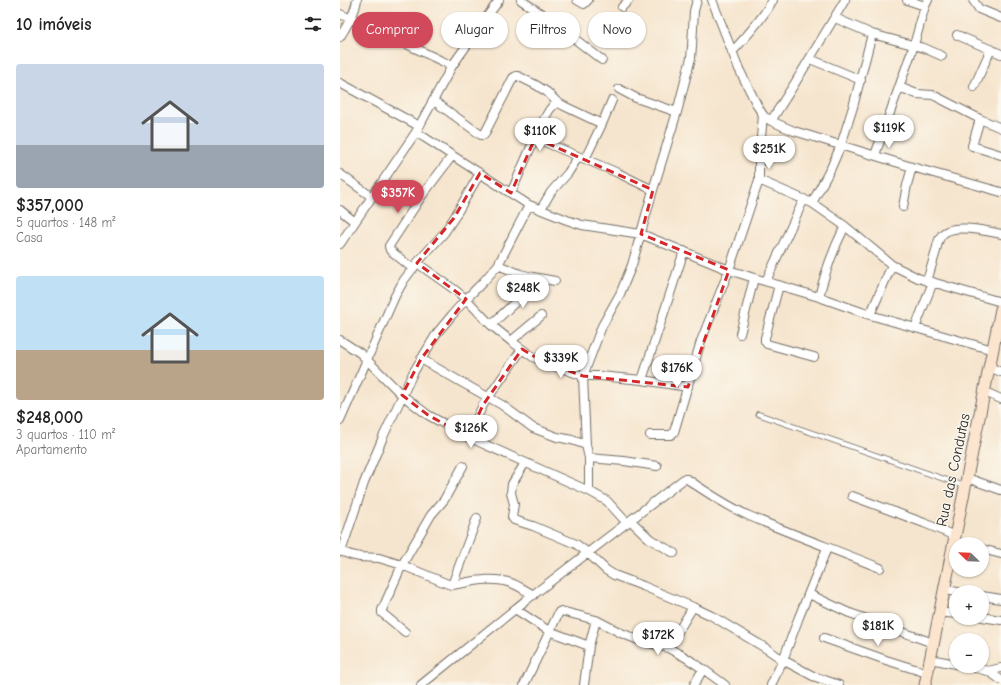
<!DOCTYPE html>
<html lang="pt">
<meta charset="utf-8">
<style>
body{margin:0;font-family:"Comic Neue",sans-serif;background:#f2f2f2;color:#222;height:100vh;display:flex;flex-direction:column;font-size:15px;white-space:nowrap}
*{box-sizing:border-box;margin:0}
p{font-size:13px;color:#767676}
.icon{flex:none;width:22px;height:22px;fill:none;stroke:currentColor;stroke-width:2;stroke-linecap:round;stroke-linejoin:round}
.map{position:relative;flex:1;overflow:hidden}
.drawer{display:flex;flex-direction:column;background:#fff;width:340px}
.drawer>*{flex:none}
.banner{position:absolute;left:12px;top:12px;width:380px;height:36px;display:flex;gap:8px}
.needle{width:26px;rotate:293deg}
.buttons{position:absolute;left:609px;top:537px;display:grid;gap:8px}
.buttons a{display:grid;place-items:center;width:40px;height:40px;border-radius:50%;background:#fff;box-shadow:0 1px 3px #0004;font-size:20px}
.price{position:absolute;translate:-50% -34px;padding:0 9px;border-radius:14px;background:#fff;color:#222;font-size:13px;line-height:26px;filter:drop-shadow(0 1px 2px #0008)}
.price::after{content:'';position:absolute;left:50%;top:24px;width:12px;height:9px;margin-left:-6px;background:inherit;clip-path:polygon(0 0,100% 0,50% 100%)}
.price.current{background:#d1495b;color:#fff}
ul{padding:0;list-style:none}
li{display:grid;align-content:center;gap:8px;height:212px;padding:0 16px}
li span{display:grid;place-items:center;height:124px;border-radius:4px;color:#555}
li>.icon{margin-inline-start:auto}
span .icon{width:72px;height:72px;fill:#fffc;stroke-width:1}
li b{font-size:17px}
h2{display:flex;justify-content:space-between;align-items:center;height:48px;padding:0 16px;font-size:17px}
.pill{padding:0 14px;border-radius:18px;background:#fff;box-shadow:0 1px 3px #0004;font-size:14px;line-height:36px}
.pill.current{background:#d1495b;color:#fff}
main{display:flex;flex:1;min-height:0}
.map>svg:first-child{display:block}
.lines{fill:none;stroke-linecap:round;stroke-linejoin:round}
.lane-casing{stroke:#726c64;stroke-width:6}
.street-casing{stroke:#726c64;stroke-width:10}
.secondary-casing{stroke:#726c64;stroke-width:13}
.lane{stroke:#fff;stroke-width:4}
.street{stroke:#fff;stroke-width:8}
.secondary{stroke:#fbe5cf;stroke-width:11}
.marked{fill:none;stroke:#d62828;stroke-width:3;stroke-dasharray:8 5;stroke-linejoin:round}
.labels{text-anchor:middle;stroke-width:3;stroke-linejoin:round;paint-order:stroke}
.street-label{font-size:15px;fill:#2b2b2b;stroke:#fbf7ec}
</style>
<main>
<section class="drawer">
<h2>10 imóveis<svg class="icon" aria-label="filters" viewBox="0 0 24 24"><path d="M4 7h16M4 17h16"/><circle cx="9" cy="7" r="2"/><circle cx="15" cy="17" r="2"/></svg></h2>
<ul>
<li><span style="background:linear-gradient(#c9d6e8 65%,#9aa5b1 0)"><svg class="icon" aria-label="home" viewBox="0 0 24 24"><path d="M3 11l9-7 9 7M6 9v11h12V9"/></svg></span><div><b>$357,000</b><p>5 quartos · 148 m²</p><p>Casa</p></div></li>
<li><span style="background:linear-gradient(#bfe0f5 60%,#b9a48a 0)"><svg class="icon" aria-label="home" viewBox="0 0 24 24"><path d="M3 11l9-7 9 7M6 9v11h12V9"/></svg></span><div><b>$248,000</b><p>3 quartos · 110 m²</p><p>Apartamento</p></div></li>
</ul>
</section>
<div class="map">
<svg width="661" height="685" viewBox="0 0 661 685">
<rect width="100%" height="100%" fill="#fbf7ec"/>
<filter id="ink" filterUnits="userSpaceOnUse"><feTurbulence type="fractalNoise" baseFrequency=".025" numOctaves="2"/><feDisplacementMap in="SourceGraphic" scale="8" xChannelSelector="R" yChannelSelector="G"/><feConvolveMatrix kernelMatrix="1 2 1 2 8 2 1 2 1" color-interpolation-filters="sRGB"/></filter>
<filter id="wash" filterUnits="userSpaceOnUse"><feTurbulence type="fractalNoise" baseFrequency=".012" numOctaves="4" result="noise"/><feDisplacementMap in="SourceGraphic" scale="16" xChannelSelector="R" yChannelSelector="G"/><feGaussianBlur stdDeviation="0.9" result="paint"/><feColorMatrix in="noise" values="0 0 0 0 0 0 0 0 0 0 0 0 0 0 0 0 0 1.4 0 .05"/><feComposite in="paint" operator="in"/></filter>
<g filter="url(#wash)">
<rect width="100%" height="100%" fill="#f6e5ce"/>
</g>
<g filter="url(#ink)">
<g class="lines">
<g class="lane-casing">
<path id="lane" d="M418,414L624,486"/>
</g>
<g class="street-casing">
<path id="street" d="M181,0L209,19L262,60
M237,0L244,4L248,0
M567,0L585,6
M633,0L639,9L661,18
M282,7L289,0
M0,14L54,38L112,66
M495,18L532,34L584,48L602,56
M617,35L661,54
M0,37C7,25 15,14 17,0
M392,52C407,36 422,19 433,0
M470,59L521,80
M0,83L79,126
M559,87L577,94L593,95L597,97L640,119L661,128
M634,87L651,49
M279,89L296,98L337,112
M94,101L141,135H144L173,78L176,76H178L196,85L207,92L217,102L224,106L262,124
M427,118L431,121L455,83L505,0
M640,119L632,146L661,155
M431,121L454,131L572,167L661,192
M76,132L189,205L227,220L242,225L301,234L389,270L414,278L479,297L530,315L653,350
M195,138L278,173L313,190
M535,155L574,45L585,6L588,0
M245,159L262,124L272,100
M0,174L32,197
M419,180L472,203L505,226L552,265L578,278L661,302
M171,193L200,126L210,109L217,102
M472,203L491,168L501,145L513,107L532,34
M563,207L567,185L572,167
M201,209L211,192L228,173L238,157
M0,210L15,222
M0,244L76,132L112,66L159,0
M77,263L115,290L126,299L151,325L171,341L193,357L202,361L243,376H260L302,380L348,387
M158,265L180,274L193,277L215,281
M73,269L50,250L49,246L81,197L112,156
M426,281L464,199
M587,281C590,271 593,261 596,251C597,246 598,240 601,236C610,222 647,231 661,234
M439,285L425,338V341L427,344L474,357
M479,297C485,272 493,250 505,226
M530,315L552,265
M151,325L184,294L190,287L193,277
M575,328L593,282
M400,334L414,278
M0,340L20,353L62,395L88,415L128,437L249,491L267,501L287,523
M171,341L201,316
M81,359L121,382L162,405L193,428L217,437L232,440L246,445
M649,367L661,372
M302,380L344,251
M645,392L661,399
M0,421L55,296L64,280L77,263L104,233L114,218L140,173
M310,435H331L334,432L361,341L389,270L419,180V160L423,115L418,107L399,69L372,0
M128,437L143,405L182,349
M249,458L284,461L317,466
M185,463L172,484L171,493L174,504L172,517L174,520L193,526L236,544L248,553L266,570L274,575L303,586L353,607L372,616L427,649L443,660L473,676L499,685
M627,478L661,490
M249,491V458L246,445L243,376L262,326L280,294L292,265L313,190L337,112L351,58L352,46L354,11L357,0
M512,496L584,523L615,536
M291,521L310,539L334,553
M642,549L661,554
M0,551L11,555L20,557L39,558L62,565L108,584L112,585C131,582 152,576 171,583C179,586 186,591 194,595
M1,552L24,483L43,437L73,373L97,333L112,315L126,299L144,281L158,265L189,205
M112,585L137,518
M604,590L618,592
M469,594L507,612L593,643
M642,596L661,599
M175,609L209,631L249,646
M599,612L616,614
M642,617L661,620
M65,632L42,613V610L62,565L91,515L104,500L123,466
M484,638L546,660L587,673
M328,648L353,607
M590,659L616,664
M627,666L648,671L661,668
M648,671L661,680
M81,685L185,601L344,479H347C366,492 386,505 407,515C451,534 496,550 540,568
M184,685L219,612L221,611L256,620L281,633L301,641L328,648L345,657L363,669L385,685
M244,685L249,646L256,620
M354,685L363,669
M431,685L443,660L459,617L487,548"/>
</g>
<g class="secondary-casing">
<path id="secondary" d="M585,685L661,309"/>
</g>
<use href="#lane" class="lane"/>
<use href="#street" class="street"/>
<use href="#secondary" class="secondary"/>
</g>
</g>
<path class="marked" d="M195,138L313,190L301,234L389,270L348,387L243,376L202,361L182,349L143,405L128,437L88,415L62,395L81,359L126,299L77,263L114,218L140,173L171,193Z"/>
<g class="labels">
<g class="street-label">
<text transform="translate(613 470) rotate(-78)" y="5">Rua das Condutas</text>
</g>
</g>
</svg>
<div class="buttons">
<a><svg class="needle" viewBox="-14 -14 28 28"><path d="M0-13l5 13h-10z" fill="#e53935"/><path d="M0 13l5-13h-10z" fill="#767676"/></svg></a>
<a>+</a>
<a>−</a>
</div>
<b class="price" style="left:549px;top:149px">$119K</b>
<b class="price" style="left:200px;top:152px">$110K</b>
<b class="price" style="left:429px;top:170px">$251K</b>
<b class="price current" style="left:58px;top:214px">$357K</b>
<b class="price" style="left:183px;top:309px">$248K</b>
<b class="price" style="left:221px;top:379px">$339K</b>
<b class="price" style="left:337px;top:389px">$176K</b>
<b class="price" style="left:131px;top:449px">$126K</b>
<b class="price" style="left:538px;top:647px">$181K</b>
<b class="price" style="left:318px;top:656px">$172K</b>
<div class="banner">
<a class="pill current">Comprar</a>
<a class="pill">Alugar</a>
<a class="pill">Filtros</a>
<a class="pill">Novo</a>
</div>
</div>
</main>
